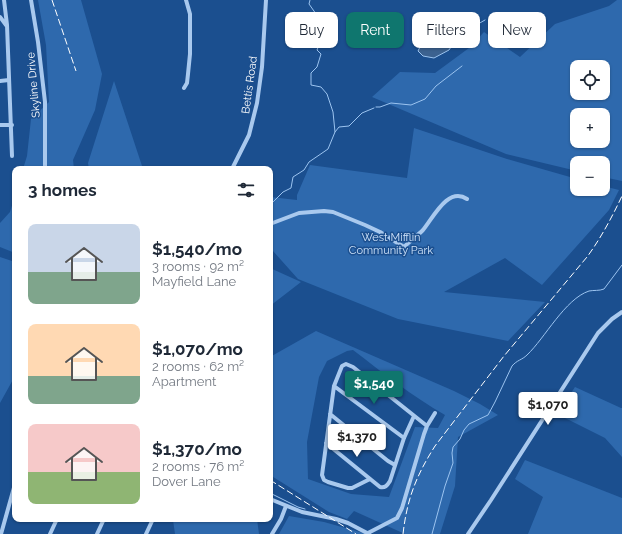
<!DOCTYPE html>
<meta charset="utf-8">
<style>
body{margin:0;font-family:Raleway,sans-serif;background:#f6f6f7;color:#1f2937;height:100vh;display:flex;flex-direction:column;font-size:15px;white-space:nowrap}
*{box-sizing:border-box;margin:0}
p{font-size:13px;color:#747a83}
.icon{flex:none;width:22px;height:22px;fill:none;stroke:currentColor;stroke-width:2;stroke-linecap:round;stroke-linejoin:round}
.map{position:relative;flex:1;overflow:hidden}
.sheet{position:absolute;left:12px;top:166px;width:261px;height:356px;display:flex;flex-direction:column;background:#fff;border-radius:8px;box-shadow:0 1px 3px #0004}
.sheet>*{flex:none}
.banner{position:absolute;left:285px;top:12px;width:277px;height:36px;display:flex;gap:8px}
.fabs{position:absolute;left:570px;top:60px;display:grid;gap:8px}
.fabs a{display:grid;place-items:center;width:40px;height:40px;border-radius:8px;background:#fff;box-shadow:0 1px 3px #0004;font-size:20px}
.price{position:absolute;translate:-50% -34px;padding:0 9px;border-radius:4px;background:#fff;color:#222;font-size:13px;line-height:26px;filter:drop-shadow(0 1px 2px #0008)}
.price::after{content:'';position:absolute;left:50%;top:24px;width:12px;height:9px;margin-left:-6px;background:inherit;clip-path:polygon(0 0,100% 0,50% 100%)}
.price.selected{background:#0f766e;color:#fff}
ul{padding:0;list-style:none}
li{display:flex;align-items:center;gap:12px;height:100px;padding:0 16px}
li span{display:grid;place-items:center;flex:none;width:112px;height:80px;border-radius:8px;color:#555}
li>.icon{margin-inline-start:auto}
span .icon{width:48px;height:48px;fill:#fffc;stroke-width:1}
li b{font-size:17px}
h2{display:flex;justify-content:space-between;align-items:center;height:48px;padding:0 16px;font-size:17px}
.chip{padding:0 14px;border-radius:8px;background:#fff;box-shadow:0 1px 3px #0004;font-size:14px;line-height:36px}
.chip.selected{background:#0f766e;color:#fff}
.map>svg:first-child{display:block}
.green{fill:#2e69ad;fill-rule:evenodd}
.water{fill:#3c6290;stroke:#9cc4f0}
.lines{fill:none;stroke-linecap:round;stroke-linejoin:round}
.stream{stroke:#9cc4f0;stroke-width:1}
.minor{stroke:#a9c9ee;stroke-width:4}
.rail{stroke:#fff;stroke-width:1;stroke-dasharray:7 3;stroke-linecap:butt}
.labels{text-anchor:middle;stroke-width:3;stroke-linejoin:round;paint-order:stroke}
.street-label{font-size:11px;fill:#fff;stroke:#1b4f8f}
.park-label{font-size:11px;fill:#cfe3fa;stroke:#1b4f8f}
</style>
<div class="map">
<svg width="622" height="534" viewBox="0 0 622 534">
<rect width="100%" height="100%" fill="#1b4f8f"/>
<path class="green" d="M38,0H81L102,74L95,110L73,160L74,169H23L27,156L31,119L49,102L46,45Z
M617,0H622V181L603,177V163H577V171L506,154L372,97L400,72L435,73L469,48L484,32L520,57L555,24L609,6ZM577,67H603V93H577ZM577,115H603V141H577Z
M114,81L143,169H89L88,163Z
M414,128L507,159L577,179V189H603V186L619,190L609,210L542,285L505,258L444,292L545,302L508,341L398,319L298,279L273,251L270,250V197L297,200V195L310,165L407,178Z
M15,196V253L0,247V223L10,212Z
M0,257L15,262V376L0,403Z
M270,268L301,282L270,306Z
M316,331L454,391L480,404L498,415L458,437L455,486L440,534H405L354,511L347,519L329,512L270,475V357ZM353,350C383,373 412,396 445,415L438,428L415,427L389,497L351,494L308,479L307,442L319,377L327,361L347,351Z
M575,387L621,408H622V457L605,438L557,414Z
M525,460L622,498V534H528L543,497L515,479Z
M289,516L324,522L367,534H279Z
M174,519H257L259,534H175L173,520Z"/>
<path class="water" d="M446,29L459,35L449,50L434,58L423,56L418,51C422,40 436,34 446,29Z"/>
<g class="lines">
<path class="stream" d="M459,35L485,20
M376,107H380L391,103L411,105L425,99L436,86L462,66
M335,132L339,127L349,126L362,113L374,108
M270,205L283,192L291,188L293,177L304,170L309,162L328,149L335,132L333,112L327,94L321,87L311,85V73L317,67L321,54L317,50L321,40L316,34L321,21L309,4L310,0
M270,493L298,507L305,509
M432,534L445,486L453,463L452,453L453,447L460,439L464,430L469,424L488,415L495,402L512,366C517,360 522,360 527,355C545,338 565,299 589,291C594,290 599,291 604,289L622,265"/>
<path class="minor" d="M4,0L7,25L12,156
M31,0L38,42L45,102V169
M0,17L6,25
M0,81L9,80
M184,88L187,83L188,74L190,54V14L186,0
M0,125H12
M232,169L249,135L257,103L262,67L266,0
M270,224L299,213L324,211L333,212L365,225L380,232L404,247C410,241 417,236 423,230C433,218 448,186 467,199
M334,386L404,438
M330,414L388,461L395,465
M427,426L435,413
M326,443L380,487C385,488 387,486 390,481L404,438L414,416
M270,499L302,512L336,519L348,523L369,534
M368,533L397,518L402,508L424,434L427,426L353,367L346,364L342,366L334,386L322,475L324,480L328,482L348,488H352L370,479
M1,534L15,484
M50,534L57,519
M97,534L104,519
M146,534L153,519
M272,534L281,519L286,506
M468,534L491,500L598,333L612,319L622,312"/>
<path class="rail" d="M52,0L76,71
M270,480L356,534
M403,534C407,499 416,476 435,446L504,356L587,257C601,238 612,217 622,196"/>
</g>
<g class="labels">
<g class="street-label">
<text transform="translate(33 85) rotate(-95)" y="4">Skyline Drive</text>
<text transform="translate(249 85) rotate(-82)" y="4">Bettis Road</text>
</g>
<g class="park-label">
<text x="391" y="241">West Mifflin<tspan x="391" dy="13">Community Park</tspan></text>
</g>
</g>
</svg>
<div class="fabs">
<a><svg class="icon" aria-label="locate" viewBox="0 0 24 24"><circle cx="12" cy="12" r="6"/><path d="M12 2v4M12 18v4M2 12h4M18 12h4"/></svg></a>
<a>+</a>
<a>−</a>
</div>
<b class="price selected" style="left:374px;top:405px">$1,540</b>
<b class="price" style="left:548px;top:426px">$1,070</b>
<b class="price" style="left:357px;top:458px">$1,370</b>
<div class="banner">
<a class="chip">Buy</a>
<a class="chip selected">Rent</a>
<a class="chip">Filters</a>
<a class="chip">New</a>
</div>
<section class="sheet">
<h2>3 homes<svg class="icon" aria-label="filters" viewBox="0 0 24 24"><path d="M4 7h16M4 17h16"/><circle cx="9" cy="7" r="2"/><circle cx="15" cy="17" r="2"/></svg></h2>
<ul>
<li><span style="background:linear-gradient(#c9d6e8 60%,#7fa58c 0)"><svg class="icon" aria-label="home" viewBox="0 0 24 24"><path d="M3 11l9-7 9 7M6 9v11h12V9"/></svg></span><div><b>$1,540/mo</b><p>3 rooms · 92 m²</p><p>Mayfield Lane</p></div></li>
<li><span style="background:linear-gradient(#ffd9b3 65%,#7fa58c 0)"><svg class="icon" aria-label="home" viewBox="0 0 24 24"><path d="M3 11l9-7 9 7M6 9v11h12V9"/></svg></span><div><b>$1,070/mo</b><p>2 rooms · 62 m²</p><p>Apartment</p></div></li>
<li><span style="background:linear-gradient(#f6c9c9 60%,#8fb573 0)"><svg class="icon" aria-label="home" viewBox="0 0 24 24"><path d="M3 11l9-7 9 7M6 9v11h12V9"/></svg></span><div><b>$1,370/mo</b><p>2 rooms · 76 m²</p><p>Dover Lane</p></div></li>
</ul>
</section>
</div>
